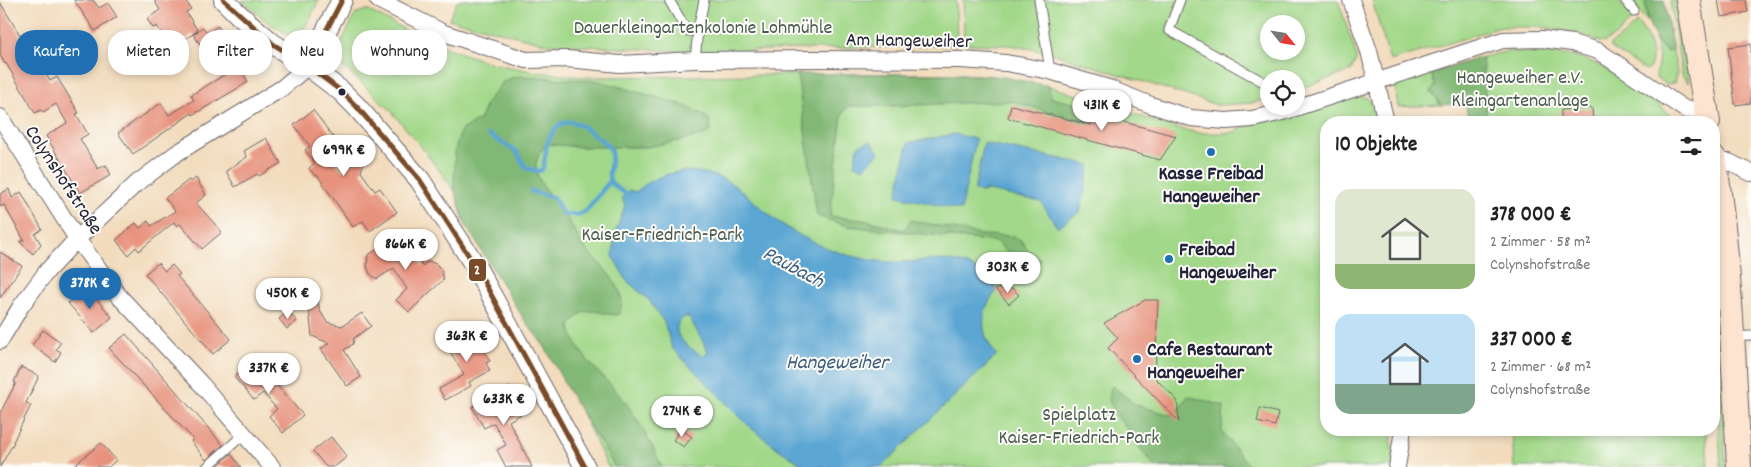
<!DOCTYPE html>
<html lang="de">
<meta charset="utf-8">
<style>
body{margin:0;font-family:Dekko,sans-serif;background:#f2f2f2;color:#222;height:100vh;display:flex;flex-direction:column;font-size:19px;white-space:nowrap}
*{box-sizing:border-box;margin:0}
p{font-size:16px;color:#767676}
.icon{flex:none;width:28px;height:28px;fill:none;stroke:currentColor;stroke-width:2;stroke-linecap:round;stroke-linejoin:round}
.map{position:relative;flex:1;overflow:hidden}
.sheet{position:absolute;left:1320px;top:116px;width:400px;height:320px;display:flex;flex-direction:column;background:#fff;border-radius:20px;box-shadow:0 2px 8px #0003}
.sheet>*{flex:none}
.hud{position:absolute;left:15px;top:30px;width:475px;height:45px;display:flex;gap:10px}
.needle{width:32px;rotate:120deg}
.tools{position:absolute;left:1260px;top:15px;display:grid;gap:10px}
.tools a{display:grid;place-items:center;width:45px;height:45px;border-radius:50%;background:#fff;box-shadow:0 2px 8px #0003;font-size:25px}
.price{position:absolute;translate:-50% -42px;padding:0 11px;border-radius:18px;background:#fff;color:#222;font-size:16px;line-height:32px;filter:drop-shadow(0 1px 2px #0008)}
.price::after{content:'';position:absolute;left:50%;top:30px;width:15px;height:11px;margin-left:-8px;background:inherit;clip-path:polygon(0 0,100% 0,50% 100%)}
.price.current{background:#1f6fb2;color:#fff}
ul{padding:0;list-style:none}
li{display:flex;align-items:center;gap:15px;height:125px;padding:0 15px}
li span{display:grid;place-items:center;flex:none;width:140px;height:100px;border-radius:15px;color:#555}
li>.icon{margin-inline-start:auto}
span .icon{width:60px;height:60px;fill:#fffc;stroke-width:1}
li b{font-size:21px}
h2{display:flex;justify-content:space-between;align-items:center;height:60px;padding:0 15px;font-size:21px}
.pill{padding:0 18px;border-radius:20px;background:#fff;box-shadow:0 2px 8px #0003;font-size:18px;line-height:45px}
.pill.current{background:#1f6fb2;color:#fff}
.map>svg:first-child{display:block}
.green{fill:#a2d889;stroke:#627d62;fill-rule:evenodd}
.forest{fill:#81b875;stroke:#526d58}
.water{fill:#5ba6d3;stroke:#3e6487;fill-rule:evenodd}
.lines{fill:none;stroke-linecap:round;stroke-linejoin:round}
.stream{stroke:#5ba6d3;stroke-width:4.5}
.building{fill:#e7927d}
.service-casing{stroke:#6b6368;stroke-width:11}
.minor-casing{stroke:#6b6368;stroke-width:18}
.tertiary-casing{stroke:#6b6368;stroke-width:22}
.secondary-casing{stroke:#6b6368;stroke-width:26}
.service{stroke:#fff;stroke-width:9}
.minor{stroke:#fff;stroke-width:16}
.tertiary{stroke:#fff;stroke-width:20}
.secondary{stroke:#fde4d1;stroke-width:24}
.bus-1-casing{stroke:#fdfcf7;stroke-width:9}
.bus-1{stroke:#7a4b2a;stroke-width:5}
.bus-dot{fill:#22223b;stroke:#fdfcf7;stroke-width:2}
.poi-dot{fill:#1f6fb2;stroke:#fdfcf7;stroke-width:2}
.labels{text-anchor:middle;stroke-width:4;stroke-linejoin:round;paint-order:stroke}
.park-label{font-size:20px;fill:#485952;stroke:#fdfcf7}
.street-label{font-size:20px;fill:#22223b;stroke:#fdfcf7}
.poi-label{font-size:20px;font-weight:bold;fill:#22223b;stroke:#fdfcf7;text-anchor:start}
.water-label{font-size:21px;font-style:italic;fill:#3c5d7f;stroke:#fdfcf7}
.line-badge{stroke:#fdfcf7;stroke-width:2}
.badge-label{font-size:14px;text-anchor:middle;font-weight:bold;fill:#fff}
</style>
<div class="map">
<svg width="1751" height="467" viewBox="0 0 1751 467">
<rect width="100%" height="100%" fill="#fdfcf7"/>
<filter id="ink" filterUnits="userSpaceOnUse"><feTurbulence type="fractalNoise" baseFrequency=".02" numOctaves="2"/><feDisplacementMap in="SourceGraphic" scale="10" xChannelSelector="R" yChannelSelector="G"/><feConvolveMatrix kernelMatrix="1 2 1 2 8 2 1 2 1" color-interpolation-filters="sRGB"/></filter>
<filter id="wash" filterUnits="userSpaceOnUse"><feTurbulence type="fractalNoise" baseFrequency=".0096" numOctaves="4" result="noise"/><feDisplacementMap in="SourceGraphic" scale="20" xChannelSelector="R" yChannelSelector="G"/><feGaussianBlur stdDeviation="1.12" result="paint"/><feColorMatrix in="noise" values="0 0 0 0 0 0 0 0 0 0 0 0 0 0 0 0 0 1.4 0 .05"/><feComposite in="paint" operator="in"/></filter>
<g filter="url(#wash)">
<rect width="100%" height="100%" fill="#f2dcbd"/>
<path class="green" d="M242,0H319C312,13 306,33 292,37L267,22Z
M458,0H956L957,45L697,52L548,44L449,19Z
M963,0H1338L1357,57L1351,71L1296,90V79H1269V98L1252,103L1217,105L1048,52L1009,45L964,44ZM1269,24H1296V51H1269Z
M1372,0H1617L1630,14L1633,15V18L1619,33L1604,43L1571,32L1539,27H1501L1390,61Z
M1629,0H1645L1647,21Z
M1670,0H1675L1689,82L1688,83L1682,75Z
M367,10L427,41L490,63L536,72L582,77H606L846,74H961L992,76L1049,86L1176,128L1200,133H1226L1235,132L1240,128L1349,96C1372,94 1374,103 1378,122H1326V430H1393L1391,444L1398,467H608L567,382L457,194L423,149L386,105L385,106L363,84L342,66L338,60L337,53L339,47L354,17L357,13Z
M1637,22C1647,33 1657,55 1649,69L1646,71L1611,48L1610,45L1625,34Z
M1654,38L1665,51H1673L1677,72L1674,83L1666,85L1656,77L1659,57Z
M1509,51C1530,53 1559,53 1578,57C1603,63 1661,102 1677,122H1487L1482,57Z
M1434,72L1432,77L1435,85L1431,92L1441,105L1398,107L1395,85Z
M1714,271L1726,467H1721L1714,341Z
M1512,430H1706L1708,467H1514Z"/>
<path class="forest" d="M1645,0H1664L1673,51H1665C1651,33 1647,23 1645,0Z
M1482,57L1487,122H1468L1466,103L1441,105L1431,92L1435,85L1432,77L1434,72Z
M797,74H961L1004,77L1049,86L1051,98L1090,107L1088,123L1010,101L895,106H849L842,114L830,216L870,221L904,230L911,220L981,235L1011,236L1021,240L1028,250L1041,259L1025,275L998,242L847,226L817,216Z
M523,76L599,81L680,104L700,113L709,119L711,131L702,136L648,147H580L547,144C521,170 547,190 563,212C571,223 577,237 585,248C599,266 633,289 618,315C594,314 586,302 570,326C575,355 604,375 621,397C638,418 651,443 662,467H615L568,390L545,347L525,321L465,224L455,192L454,182L455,150L461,130L479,120L488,100L504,81L513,77Z
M1112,386L1136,405L1174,416L1188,396L1224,406L1222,432L1250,467H1155L1129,434C1127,426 1121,423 1117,416C1113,410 1110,403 1108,396Z"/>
<path class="water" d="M954,134L976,139L961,210L897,196L908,143Z
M871,141L879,153L864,168L854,165L858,146Z
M984,143L1090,165L1080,212L1057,227L1041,202L984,190L983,192L974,191Z
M685,171C736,173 742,196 779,222C796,235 824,248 844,254C862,259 879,262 897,262C920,262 948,256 969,266C982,271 990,280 998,290C979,309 979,335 997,355L881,467H806L780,450L751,428L672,348L664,322L649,300L627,281L613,257L615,233L625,206L622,197L629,190L636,192C651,178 665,174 685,171ZM683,317H689L708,351L704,356C695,352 676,340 677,328C677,324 681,321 683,317Z"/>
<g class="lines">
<path class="stream" d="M489,135L516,151L526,168L538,171L542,170C546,160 545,149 549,139C566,104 588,131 608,146C618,159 602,174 613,185C618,190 625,193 631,196
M531,191L554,198L563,214L577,215L586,211L610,181"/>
</g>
<g id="blocks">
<path class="building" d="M74,0H93L99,8L108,3L117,17L95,31Z
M154,0H185L191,9L186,12L198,31L177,44L171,35L165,39L157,26L153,28L147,19L160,10Z
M1718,0H1746L1748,12L1721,17Z
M0,2L32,55L34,54L50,81L57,77L79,113L76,114L88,134L80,139L98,169L106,165L111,175L80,193L46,136L67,123L56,104L43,112L41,110L35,113L6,63L5,64L0,55Z
M218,26L231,46L210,59L193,34L203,27L207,33Z
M1751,44V103L1735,105L1728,47Z
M239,66L248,82L193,115L192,113L133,154L118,133L161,103L169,115L194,100L191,95Z
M1011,105L1091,125L1094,114L1176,136L1160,160L1008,118Z
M1592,108L1593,122H1561V110Z
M313,110L339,145L329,152L342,171L367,152L361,172L375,191L380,188L397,212L370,231L363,221L353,227L317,175L315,176L309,168L315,163L305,150L310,146L294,125Z
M266,138L281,163L259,176L257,174L235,187L226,171L247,157L244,151Z
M196,178L206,195L196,203L222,232L202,249L180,224L177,226L174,222L139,251L136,247L128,255L116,240L136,223L140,228L148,221L151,226L175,211L165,198L189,180L191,182Z
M9,189L12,198L21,192L42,229L35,234L41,244L33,254L20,242L24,240L4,205L0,207V194Z
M402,234L412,245L414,254L422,266L429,261L436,264L441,269L444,279L409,312L396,300L407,289L394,268L377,279L370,274L367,266L368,255Z
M0,252L22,266L0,298Z
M158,263L165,271L172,265L180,274L177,276L231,339L213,354L145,274Z
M314,283L320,311L327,322L342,326L362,313L371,326L354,338L353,344L344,350L361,377L347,386L321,349L329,343L312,336L306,284Z
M86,287L112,317L94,333L68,303Z
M1012,288L1019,295L1009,304L995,289Z
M1145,300H1158L1155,378L1177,400L1179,422L1108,348L1118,338L1104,323Z
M288,311L297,321L287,329L279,319Z
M43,330L61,342L56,349L61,352L55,362L32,345Z
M474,333L486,336L483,348L490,361L486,363L490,371L469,382L471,386L445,400L439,389L464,375L448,348L453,343Z
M126,334L223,445L206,460L191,441L193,439L109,348Z
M254,360L303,415L283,433L269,416L277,409L263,393L254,400L234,377Z
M21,367L39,376L26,403L31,405L13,442H14L0,467V413L16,383L14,382Z
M509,387L523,413L509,421L532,467H506L497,450L506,445L494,423L484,428L472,407Z
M1260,408L1278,413L1275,426L1257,422Z
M681,429L692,437L684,447L673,440Z
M331,437L347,457L334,467H326L313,451Z
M101,443L116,460L109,467H72Z
M231,454L241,467H216Z"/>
</g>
</g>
<g filter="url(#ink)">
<use href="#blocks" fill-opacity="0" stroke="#6b6368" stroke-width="1"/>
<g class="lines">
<g class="service-casing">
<path id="service" d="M669,0L687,31L698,30L704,0
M1039,0L1050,71
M1180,0L1169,30L1267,84
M1625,0L1634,11
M695,60L698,30
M1732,337L1751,336
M207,467L244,434"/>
</g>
<g class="minor-casing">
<path id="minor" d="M378,0L444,33L526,60L567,59L620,64L695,60L817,59L960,60L1006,63L1050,71L1108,88L1151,105L1191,118L1226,121L1252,119L1283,112L1503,40L1542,39L1572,43L1598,51L1686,110L1706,108
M1351,0L1369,51L1386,122
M0,117L77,239L118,295L202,385L272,467
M1714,162H1729L1751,173
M0,341L21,306L47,271L77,239L136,184L177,153L282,88L308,66
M1397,467L1403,430"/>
</g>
<g class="tertiary-casing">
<path id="tertiary" d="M224,0L240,16L273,44L308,66L341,91L357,107L420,180L476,267L585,467
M308,66L342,0"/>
</g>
<g class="secondary-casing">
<path id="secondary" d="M1688,0L1708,122
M1714,158C1730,260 1734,364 1739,467"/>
</g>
<use href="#service" class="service"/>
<use href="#minor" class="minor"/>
<use href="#tertiary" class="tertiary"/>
<use href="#secondary" class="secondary"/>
<g class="bus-1-casing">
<path id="bus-1" d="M224,0L273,44L308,66L341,91L357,107L420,180L476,267L585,467
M308,66L342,0"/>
</g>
<use href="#bus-1" class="bus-1"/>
</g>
</g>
<circle class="bus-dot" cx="342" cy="92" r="4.5"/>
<g class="poi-dot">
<circle cx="1211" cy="152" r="5"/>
<circle cx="1169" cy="259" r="5"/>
<circle cx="1137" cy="359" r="5"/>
</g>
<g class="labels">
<g class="park-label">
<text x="703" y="33">Dauerkleingartenkolonie Lohmühle</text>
<text x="1520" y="83">Hangeweiher e.V.<tspan x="1520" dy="23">Kleingartenanlage</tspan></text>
<text x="662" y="240">Kaiser-Friedrich-Park</text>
<text x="1079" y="420">Spielplatz<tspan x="1079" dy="23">Kaiser-Friedrich-Park</tspan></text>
</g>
<g class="street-label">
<text transform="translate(909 39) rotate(1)" y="7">Am Hangeweiher</text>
<text transform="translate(65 179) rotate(57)" y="7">Colynshofstraße</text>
</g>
<g class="poi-label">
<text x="1211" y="179" text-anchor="middle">Kasse Freibad<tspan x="1211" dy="23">Hangeweiher</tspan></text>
<text x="1179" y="255">Freibad<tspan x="1179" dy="23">Hangeweiher</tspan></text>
<text x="1147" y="355">Cafe Restaurant<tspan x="1147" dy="23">Hangeweiher</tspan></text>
</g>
<g class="water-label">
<text transform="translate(794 266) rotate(28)" y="7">Paubach</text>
<text x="837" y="368">Hangeweiher</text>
</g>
</g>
<rect class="line-badge" x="468" y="258" width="19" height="24" rx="5" fill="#7a4b2a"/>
<g class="badge-label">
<text x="477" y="274">2</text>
</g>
</svg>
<div class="tools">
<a><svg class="needle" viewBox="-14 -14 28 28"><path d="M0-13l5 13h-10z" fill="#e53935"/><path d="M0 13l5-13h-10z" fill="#767676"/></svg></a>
<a><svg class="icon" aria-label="locate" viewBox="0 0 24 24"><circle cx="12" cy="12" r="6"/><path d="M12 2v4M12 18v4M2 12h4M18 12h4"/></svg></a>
</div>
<b class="price" style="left:1102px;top:132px">431K €</b>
<b class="price" style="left:344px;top:177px">699K €</b>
<b class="price" style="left:406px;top:271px">866K €</b>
<b class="price" style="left:1008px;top:294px">303K €</b>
<b class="price current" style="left:90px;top:310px">378K €</b>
<b class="price" style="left:288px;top:320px">450K €</b>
<b class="price" style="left:467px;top:363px">363K €</b>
<b class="price" style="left:269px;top:395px">337K €</b>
<b class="price" style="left:504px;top:426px">633K €</b>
<b class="price" style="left:682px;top:438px">274K €</b>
<div class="hud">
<a class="pill current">Kaufen</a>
<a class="pill">Mieten</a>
<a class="pill">Filter</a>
<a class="pill">Neu</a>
<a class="pill">Wohnung</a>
</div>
<section class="sheet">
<h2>10 Objekte<svg class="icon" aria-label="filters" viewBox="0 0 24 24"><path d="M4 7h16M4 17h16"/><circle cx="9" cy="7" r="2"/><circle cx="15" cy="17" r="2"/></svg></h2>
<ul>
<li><span style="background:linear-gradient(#dfe7d0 75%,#8fb573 0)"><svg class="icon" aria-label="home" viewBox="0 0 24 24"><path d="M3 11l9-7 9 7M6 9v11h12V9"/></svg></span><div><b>378 000 €</b><p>2 Zimmer · 58 m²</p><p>Colynshofstraße</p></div></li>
<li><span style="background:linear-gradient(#bfe0f5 70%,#7fa58c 0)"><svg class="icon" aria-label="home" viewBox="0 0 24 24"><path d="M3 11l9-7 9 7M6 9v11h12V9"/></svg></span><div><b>337 000 €</b><p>2 Zimmer · 68 m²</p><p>Colynshofstraße</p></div></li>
</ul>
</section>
</div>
